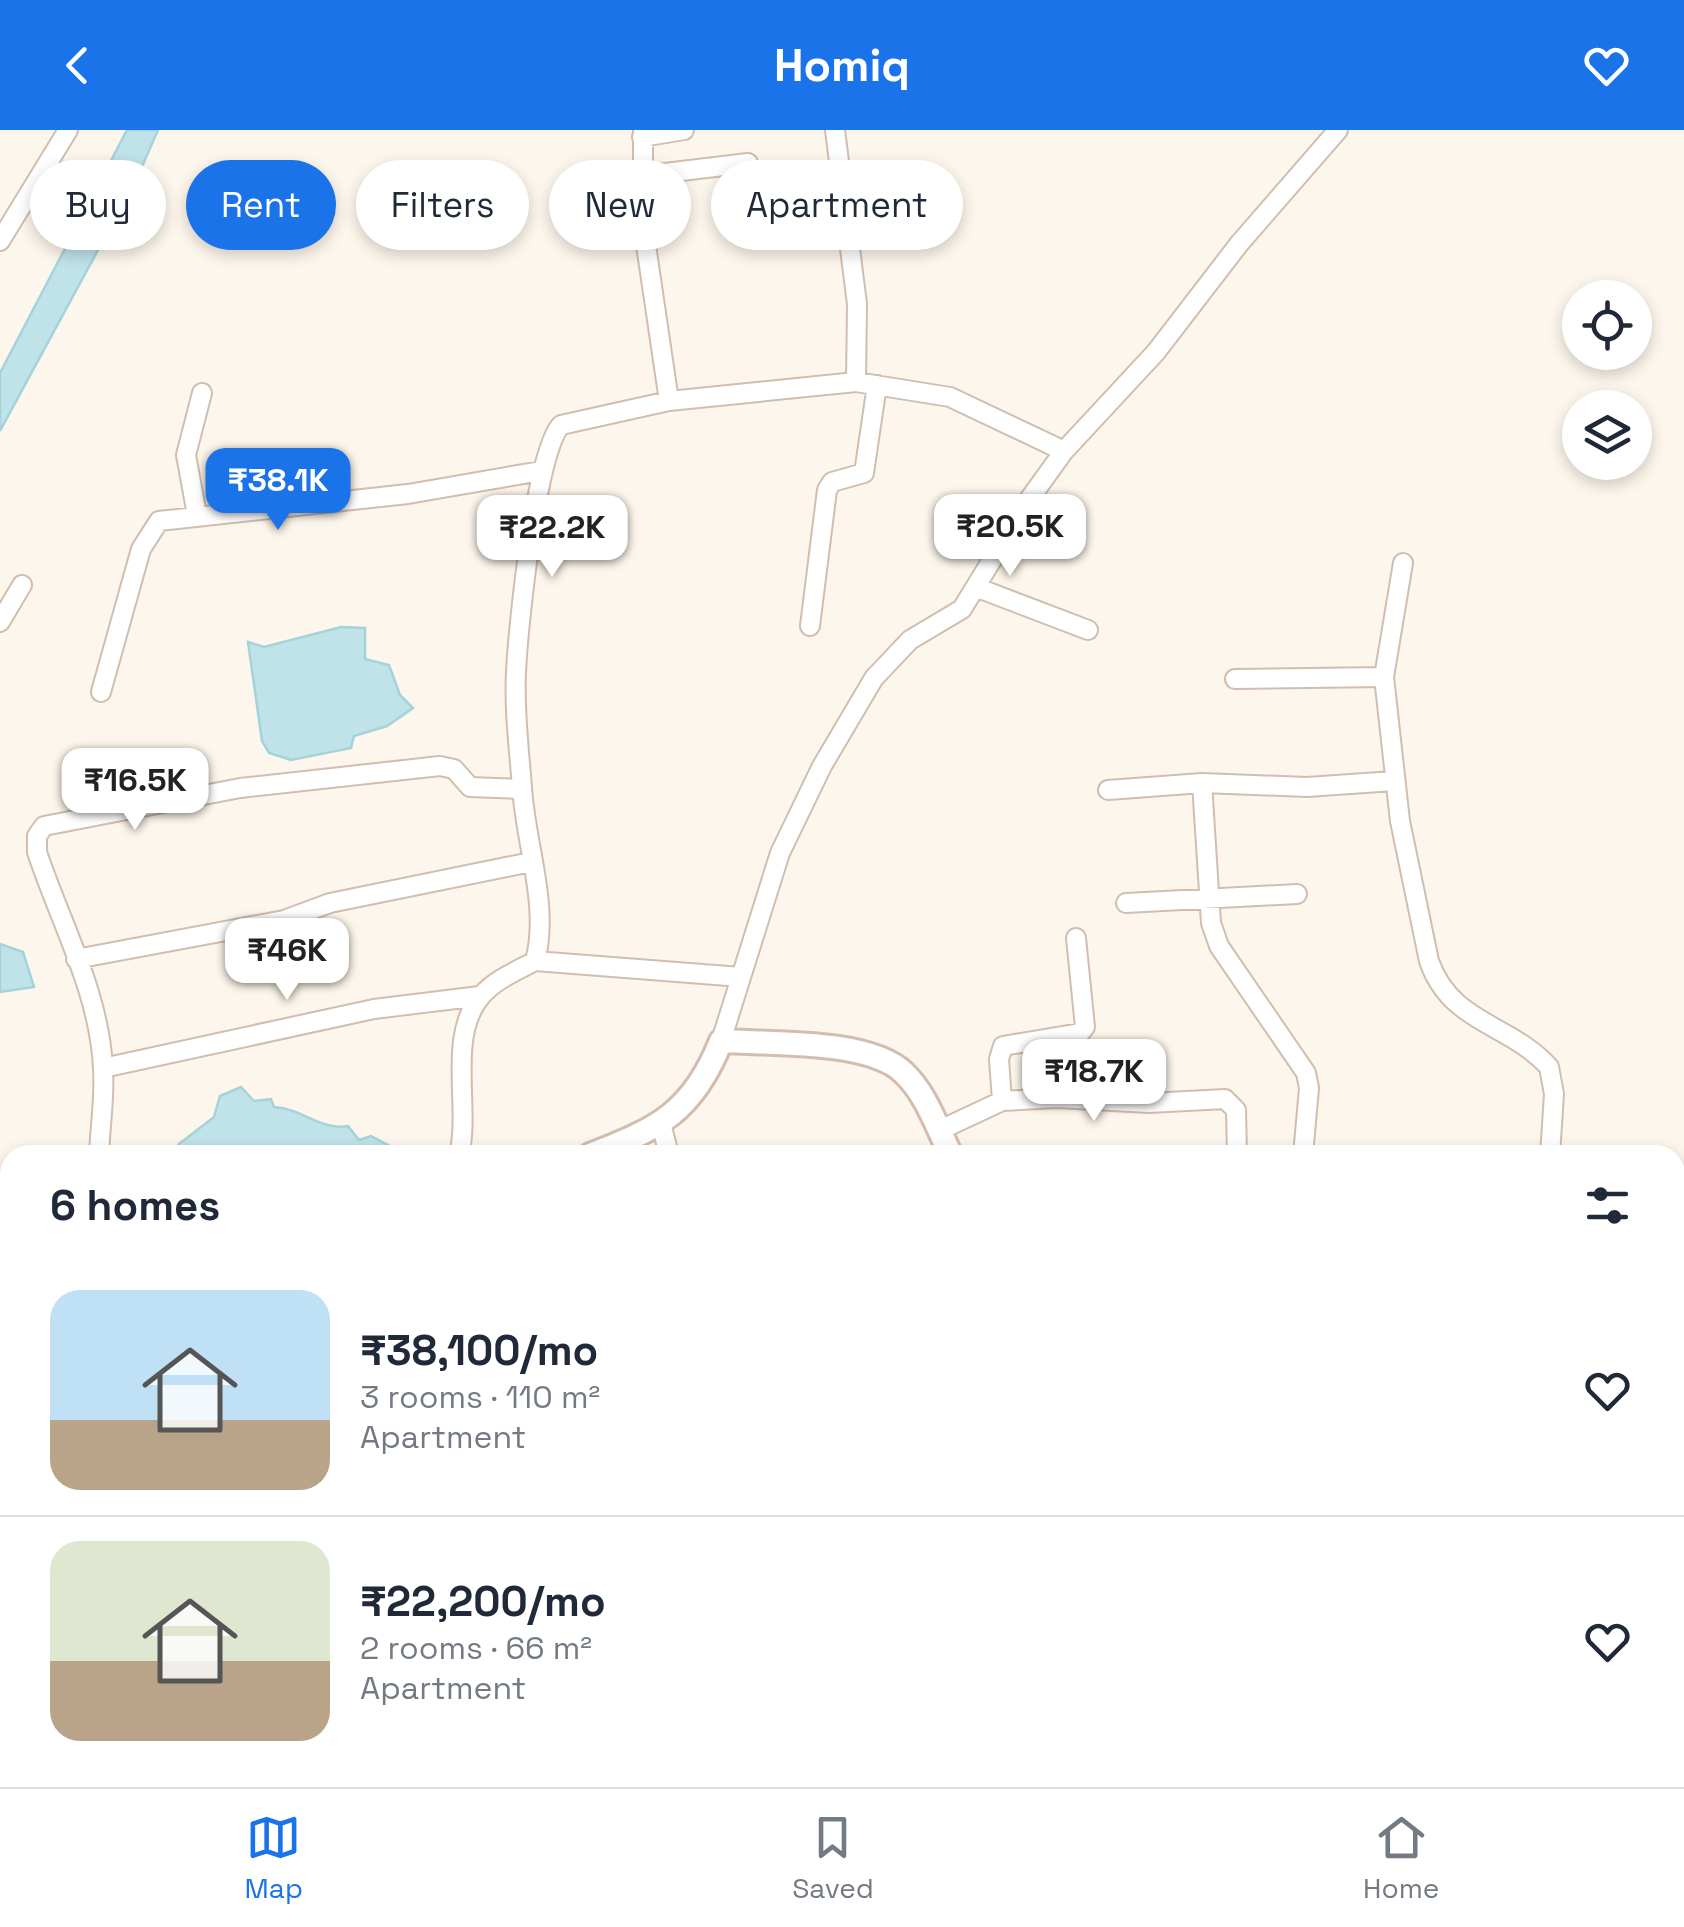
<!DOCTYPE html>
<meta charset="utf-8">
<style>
body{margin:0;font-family:"Space Grotesk",sans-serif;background:#f6f6f7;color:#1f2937;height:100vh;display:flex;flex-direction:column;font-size:38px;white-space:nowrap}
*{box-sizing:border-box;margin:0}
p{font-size:32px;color:#747a83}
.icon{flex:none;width:55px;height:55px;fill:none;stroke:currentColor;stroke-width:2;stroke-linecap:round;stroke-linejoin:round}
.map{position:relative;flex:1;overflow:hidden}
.drawer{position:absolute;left:0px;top:1015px;width:1685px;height:642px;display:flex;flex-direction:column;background:#fff;border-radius:30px 30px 0 0;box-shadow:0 5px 15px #0003}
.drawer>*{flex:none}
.banner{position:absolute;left:30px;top:30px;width:1000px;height:90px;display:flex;gap:20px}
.buttons{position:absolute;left:1562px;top:150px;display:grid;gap:20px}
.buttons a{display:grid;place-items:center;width:90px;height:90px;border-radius:50%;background:#fff;box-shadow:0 5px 15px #0003;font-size:50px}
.price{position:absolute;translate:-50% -85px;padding:0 22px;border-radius:20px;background:#fff;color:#222;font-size:32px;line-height:65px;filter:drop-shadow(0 2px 5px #0008)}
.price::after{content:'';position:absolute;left:50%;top:60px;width:30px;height:22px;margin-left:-15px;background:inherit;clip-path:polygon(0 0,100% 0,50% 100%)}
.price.current{background:#1a73e8;color:#fff}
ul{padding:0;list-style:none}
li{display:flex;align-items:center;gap:30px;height:250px;padding:0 50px}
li+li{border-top:2px solid #e0e1e3}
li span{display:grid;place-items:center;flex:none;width:280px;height:200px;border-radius:30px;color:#555}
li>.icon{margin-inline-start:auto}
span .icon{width:120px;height:120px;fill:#fffc;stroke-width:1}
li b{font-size:42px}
h2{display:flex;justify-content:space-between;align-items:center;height:120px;padding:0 50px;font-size:42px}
.tag{padding:0 35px;border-radius:45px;background:#fff;box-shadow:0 5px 15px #0003;font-size:35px;line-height:90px}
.tag.current{background:#1a73e8;color:#fff}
header{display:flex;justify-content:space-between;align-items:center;height:130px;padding:0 50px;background:#1a73e8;color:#fff;font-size:45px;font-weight:800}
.menu{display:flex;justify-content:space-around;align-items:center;height:140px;border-top:2px solid #e0e1e3;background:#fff;font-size:28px;color:#747a83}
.menu a{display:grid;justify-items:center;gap:5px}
.menu .current{color:#1a73e8}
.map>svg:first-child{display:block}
.water{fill:#bfe3e8;stroke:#a5d3da;stroke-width:2.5}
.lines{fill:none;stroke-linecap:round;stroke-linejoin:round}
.minor-casing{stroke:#d1beb0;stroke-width:22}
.tertiary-casing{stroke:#d1beb0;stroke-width:28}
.minor{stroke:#fff;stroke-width:18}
.tertiary{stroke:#fff;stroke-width:22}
</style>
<header><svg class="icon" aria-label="back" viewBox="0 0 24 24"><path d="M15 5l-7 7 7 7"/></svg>Homiq<svg class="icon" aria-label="heart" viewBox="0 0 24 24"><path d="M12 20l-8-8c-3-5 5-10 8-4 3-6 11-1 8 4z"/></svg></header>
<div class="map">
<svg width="1684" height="1657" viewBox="0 0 1684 1657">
<rect width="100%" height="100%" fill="#fdf6ec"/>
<path class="water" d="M127,0H158L137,48L0,301V243Z
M341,497L365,498V529L389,535L400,565L413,578L387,596L354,606L351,618L291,630L269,623L262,611L248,512L264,517Z
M0,814L23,822L34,857L0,862Z
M241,957L254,971L271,969L274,977C301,978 321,1001 348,996L359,1010L371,1006L388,1015L377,1025H175L179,1014L214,987L220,966Z"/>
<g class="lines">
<g class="minor-casing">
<path id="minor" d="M643,0V95L669,271L561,295C536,321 518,498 516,542C514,579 519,619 522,657C525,713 550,776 535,831L741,847
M835,0L857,174L856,252
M642,7L684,0
M640,46L748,33
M0,111L68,0
M669,271L856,252L950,267L1064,321
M197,385L186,325L202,263
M1403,433L1384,547L1400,691L1429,831C1451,894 1509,893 1549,937L1554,964L1550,1025
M978,458L1088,500
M0,492L22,455
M810,496L827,360L832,352L864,343L877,255
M1235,549L1384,547
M101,562L141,419L159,391L408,364L541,341
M1108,660L1202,653
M1126,773L1297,764
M76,829L284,790L330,773L531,732
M721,911L780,723L822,636L874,548L910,510L962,479L1028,371L1064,321L1156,222L1239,114L1338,0
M103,938L374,879L480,866
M1002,971L999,929L1003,916L1080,903L1085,897L1076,808
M661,993L669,1025
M938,1001L1002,971L1057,968L1149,973L1225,969L1236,980L1237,1025
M99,1025C100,997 105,967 103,939C100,863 60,792 37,722V706L44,696L240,658L440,636L454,639L470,657L522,659
M459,1025C471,977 446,905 482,865C496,849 517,841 535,831
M1303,1025L1309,958L1306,943L1219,816L1211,793L1202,653L1307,657L1394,651
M1675,1447L1684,1450
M1675,1633L1684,1636
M548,1648V1657
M1030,1648L1032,1657
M1283,1657L1284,1648
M1605,1657L1613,1648"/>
</g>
<g class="tertiary-casing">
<path id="tertiary" d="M590,1025C658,999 693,982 721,911C769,914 869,909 904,943C927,965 937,998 951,1025
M1675,1169L1684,1171
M0,1232L10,1229"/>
</g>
<use href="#minor" class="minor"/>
<use href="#tertiary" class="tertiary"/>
</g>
</svg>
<div class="buttons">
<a><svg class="icon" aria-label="locate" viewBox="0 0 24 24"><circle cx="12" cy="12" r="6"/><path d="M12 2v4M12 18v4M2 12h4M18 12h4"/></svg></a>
<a><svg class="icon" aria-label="layers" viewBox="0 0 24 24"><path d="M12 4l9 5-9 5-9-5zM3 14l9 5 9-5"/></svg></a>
</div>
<b class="price current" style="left:278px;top:403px">₹38.1K</b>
<b class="price" style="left:1010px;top:449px">₹20.5K</b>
<b class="price" style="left:552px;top:450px">₹22.2K</b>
<b class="price" style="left:135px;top:703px">₹16.5K</b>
<b class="price" style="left:287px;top:873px">₹46K</b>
<b class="price" style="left:1094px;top:994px">₹18.7K</b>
<div class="banner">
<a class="tag">Buy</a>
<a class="tag current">Rent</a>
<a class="tag">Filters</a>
<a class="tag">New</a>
<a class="tag">Apartment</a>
</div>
<section class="drawer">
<h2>6 homes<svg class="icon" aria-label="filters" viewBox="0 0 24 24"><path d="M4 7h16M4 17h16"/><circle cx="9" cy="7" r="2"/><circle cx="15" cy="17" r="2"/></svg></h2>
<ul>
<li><span style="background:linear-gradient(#bfe0f5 65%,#b9a48a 0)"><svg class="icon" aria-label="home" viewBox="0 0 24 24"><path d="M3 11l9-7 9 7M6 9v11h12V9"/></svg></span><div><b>₹38,100/mo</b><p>3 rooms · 110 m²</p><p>Apartment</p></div><svg class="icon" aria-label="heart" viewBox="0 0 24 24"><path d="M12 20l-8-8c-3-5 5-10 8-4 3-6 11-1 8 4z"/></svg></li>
<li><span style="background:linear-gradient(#dfe7d0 60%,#b9a48a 0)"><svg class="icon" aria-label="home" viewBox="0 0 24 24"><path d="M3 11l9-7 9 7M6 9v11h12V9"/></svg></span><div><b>₹22,200/mo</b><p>2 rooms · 66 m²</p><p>Apartment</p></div><svg class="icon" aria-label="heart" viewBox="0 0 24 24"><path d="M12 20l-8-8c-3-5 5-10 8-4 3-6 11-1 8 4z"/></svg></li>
</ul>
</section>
</div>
<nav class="menu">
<a class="current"><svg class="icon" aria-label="map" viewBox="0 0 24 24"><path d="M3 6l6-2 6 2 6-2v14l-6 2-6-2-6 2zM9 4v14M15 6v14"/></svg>Map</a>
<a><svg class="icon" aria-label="saved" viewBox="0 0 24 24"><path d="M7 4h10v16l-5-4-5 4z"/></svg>Saved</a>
<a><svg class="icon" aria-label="home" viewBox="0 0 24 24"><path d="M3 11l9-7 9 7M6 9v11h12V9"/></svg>Home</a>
</nav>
